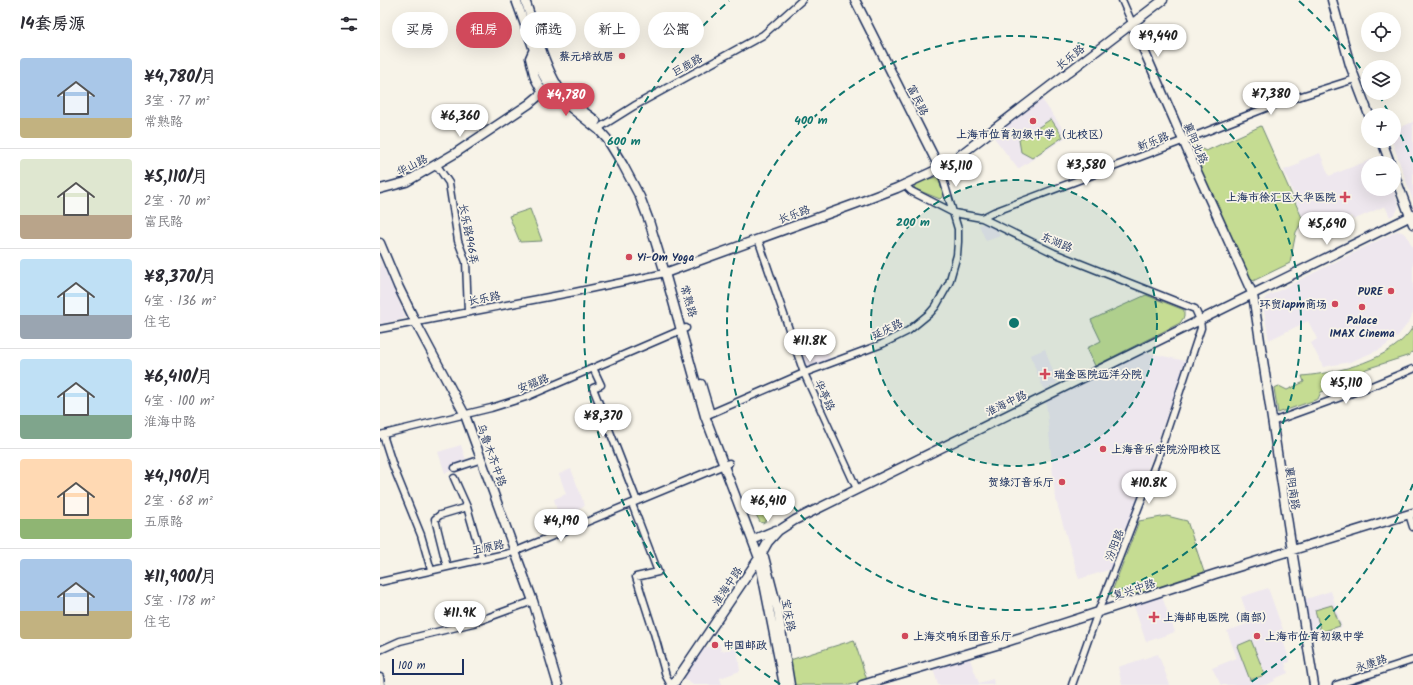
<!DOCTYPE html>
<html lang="zh">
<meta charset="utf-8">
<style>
body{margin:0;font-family:Kalam,"LXGW WenKai TC",sans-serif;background:#f7f7f7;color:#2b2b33;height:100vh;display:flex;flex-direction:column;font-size:15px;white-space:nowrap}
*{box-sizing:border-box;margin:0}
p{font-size:13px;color:#7c7c81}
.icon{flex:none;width:22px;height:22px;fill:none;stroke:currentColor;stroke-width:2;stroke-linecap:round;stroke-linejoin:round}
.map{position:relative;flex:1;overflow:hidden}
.sheet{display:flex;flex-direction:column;background:#fff;width:380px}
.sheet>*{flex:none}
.banner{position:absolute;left:12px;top:12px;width:380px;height:36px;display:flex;gap:8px}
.buttons{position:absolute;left:981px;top:12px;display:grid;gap:8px}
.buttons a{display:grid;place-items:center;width:40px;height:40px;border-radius:50%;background:#fff;box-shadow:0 4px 16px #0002;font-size:20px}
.scale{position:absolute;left:12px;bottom:10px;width:72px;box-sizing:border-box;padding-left:4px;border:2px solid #1b2f5e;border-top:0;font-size:11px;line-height:14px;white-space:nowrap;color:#1b2f5e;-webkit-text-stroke:3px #f7f3e8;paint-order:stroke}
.price{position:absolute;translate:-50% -34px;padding:0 9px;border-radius:14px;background:#fff;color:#222;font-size:13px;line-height:26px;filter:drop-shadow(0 1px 2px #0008)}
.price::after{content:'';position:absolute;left:50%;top:24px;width:12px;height:9px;margin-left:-6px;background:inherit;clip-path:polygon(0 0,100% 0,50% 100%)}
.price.active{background:#d1495b;color:#fff}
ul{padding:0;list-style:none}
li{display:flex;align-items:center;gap:12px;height:100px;padding:0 20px}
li+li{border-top:1px solid #e1e1e2}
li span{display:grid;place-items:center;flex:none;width:112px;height:80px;border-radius:4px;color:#555}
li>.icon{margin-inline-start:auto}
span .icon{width:48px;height:48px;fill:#fffc;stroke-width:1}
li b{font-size:17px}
h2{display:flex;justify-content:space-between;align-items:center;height:48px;padding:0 20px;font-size:17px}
.pill{padding:0 14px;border-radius:18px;background:#fff;box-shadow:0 4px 16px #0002;font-size:14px;line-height:36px}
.pill.active{background:#d1495b;color:#fff}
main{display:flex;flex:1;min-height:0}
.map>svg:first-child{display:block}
.built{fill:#eee7ee}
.green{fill:#c5dc92;stroke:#708678}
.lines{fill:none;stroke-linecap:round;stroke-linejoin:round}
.street-casing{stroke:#1b2f5e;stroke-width:9}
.secondary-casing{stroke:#1b2f5e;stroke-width:11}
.street{stroke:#f7f3e8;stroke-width:6}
.secondary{stroke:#f7f3e8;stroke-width:8}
.ring{fill:none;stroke:#0f766e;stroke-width:2;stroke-dasharray:7 5}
.poi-dot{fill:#d1495b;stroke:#f7f3e8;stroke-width:1.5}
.labels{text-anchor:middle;stroke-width:3.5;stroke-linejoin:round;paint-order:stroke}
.poi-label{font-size:11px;font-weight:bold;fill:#1b2f5e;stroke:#f7f3e8;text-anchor:start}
.street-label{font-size:11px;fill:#1b2f5e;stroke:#f7f3e8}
.centre{fill:#0f766e;stroke:#f7f3e8;stroke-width:2}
.ring-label{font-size:12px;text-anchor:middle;font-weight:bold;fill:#0f766e;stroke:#f7f3e8;stroke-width:3.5;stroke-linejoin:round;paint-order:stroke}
</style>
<main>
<section class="sheet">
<h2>14套房源<svg class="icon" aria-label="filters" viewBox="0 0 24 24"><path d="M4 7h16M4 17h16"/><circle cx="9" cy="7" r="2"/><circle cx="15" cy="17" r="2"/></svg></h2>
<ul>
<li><span style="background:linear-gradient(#a9c7e8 75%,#c2b280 0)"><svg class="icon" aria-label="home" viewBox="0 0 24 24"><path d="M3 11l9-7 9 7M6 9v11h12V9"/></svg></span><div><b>¥4,780/月</b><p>3室 · 77 m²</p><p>常熟路</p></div></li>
<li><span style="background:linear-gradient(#dfe7d0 70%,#b9a48a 0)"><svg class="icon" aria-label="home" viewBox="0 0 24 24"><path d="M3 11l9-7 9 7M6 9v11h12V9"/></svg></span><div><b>¥5,110/月</b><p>2室 · 70 m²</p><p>富民路</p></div></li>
<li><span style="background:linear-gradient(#bfe0f5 70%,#9aa5b1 0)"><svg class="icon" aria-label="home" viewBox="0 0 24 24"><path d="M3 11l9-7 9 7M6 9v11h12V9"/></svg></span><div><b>¥8,370/月</b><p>4室 · 136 m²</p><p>住宅</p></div></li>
<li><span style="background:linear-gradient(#bfe0f5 70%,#7fa58c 0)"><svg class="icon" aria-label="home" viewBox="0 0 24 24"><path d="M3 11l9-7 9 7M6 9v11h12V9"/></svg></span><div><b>¥6,410/月</b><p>4室 · 100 m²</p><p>淮海中路</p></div></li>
<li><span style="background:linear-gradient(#ffd9b3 75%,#8fb573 0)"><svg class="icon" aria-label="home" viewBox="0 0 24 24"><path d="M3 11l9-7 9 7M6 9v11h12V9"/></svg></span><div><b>¥4,190/月</b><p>2室 · 68 m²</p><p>五原路</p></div></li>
<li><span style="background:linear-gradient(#a9c7e8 65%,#c2b280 0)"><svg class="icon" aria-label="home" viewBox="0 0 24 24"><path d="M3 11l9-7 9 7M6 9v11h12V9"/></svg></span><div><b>¥11,900/月</b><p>5室 · 178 m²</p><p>住宅</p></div></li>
</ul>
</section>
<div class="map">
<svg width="1033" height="685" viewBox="0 0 1033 685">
<rect width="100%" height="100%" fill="#f7f3e8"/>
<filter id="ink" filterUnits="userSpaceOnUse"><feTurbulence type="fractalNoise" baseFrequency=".025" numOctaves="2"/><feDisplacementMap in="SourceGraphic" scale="8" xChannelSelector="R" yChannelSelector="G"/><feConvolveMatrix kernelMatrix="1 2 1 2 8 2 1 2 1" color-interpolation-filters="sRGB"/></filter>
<g filter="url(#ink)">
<path class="built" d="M661,98L688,136L638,169L612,135Z
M1033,122V201L1012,141H1014V130Z
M940,153L949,176L1000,156L1003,163H988V189H1013L1019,206L1016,213L1010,217L1005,206L973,220L971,216L929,234L904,170L920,164L919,161Z
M606,222L616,227L620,236L606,241L599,225Z
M1017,231L1022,232L1027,236L1033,248V313L1029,322L1017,337L1001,349L970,362L943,367L931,343L937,339L928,321L889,340L883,306V302L886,297Z
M0,259L26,318L0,324Z
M438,328L451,361L425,372L413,337Z
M665,349L677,383L664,390L654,365L651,355Z
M764,352L806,361L732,569L699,579L675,497L666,400Z
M81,445L88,466L65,473L58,452Z
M191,469L205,506L199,508L200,512L179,519L174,499L186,494L179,474Z
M888,588L907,641L904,643L910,662L905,663L908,673L894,679L895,681L885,685H841L832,668L857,658L847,631L870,623L861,597Z
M951,591L962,627L929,636L923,600Z
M781,594L795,632L766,642L753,603Z
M340,644L341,651L357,648L360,671L340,678L342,685H313L302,677L323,648Z
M778,654L790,685H742L738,667Z
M589,657L599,683L613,679L614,685H558L553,668Z"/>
<path class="green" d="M671,119L683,137L652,158L641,152L639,140Z
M881,126L923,220L916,232L910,263L873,281L869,278L807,146L809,142L815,140L818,147L826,151Z
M556,177L559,179L563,194L562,197L560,199L535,189L534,186L536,183Z
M150,209L162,241L140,242L129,216Z
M766,295L804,310V317L800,323L715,366L707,348L721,341L711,320Z
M1033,327V352L1030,353V355L986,369L969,383L941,392L938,399L898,413L894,388L899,386L907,390L924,382L922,376C958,373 1013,360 1033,327Z
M380,509H383L388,514L387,520L383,523L380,522L375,513L377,510Z
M787,516L807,521L824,572L738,600L732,597L731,594L759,521Z
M952,605L960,626L941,632L935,610Z
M474,640L487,680L470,685H413L410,660Z
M871,640L885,675L870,680L857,646Z"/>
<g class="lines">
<g class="street-casing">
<path id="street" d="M742,0L752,23
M219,130L222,126L254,106L383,35L422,0
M56,164L69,183L78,241L86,262L88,312
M524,184L531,191L574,213L602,218L674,253L815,309L820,320L821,328L777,460L718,612L692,685
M602,218L614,212L810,138L896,104L975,79
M378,239L424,373L477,489
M0,329L195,292L285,273
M213,368L221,385L213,388L257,501
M325,416L424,373L502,344L528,331L550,313L556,306L569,283L577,255L578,242V229L560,169
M892,422L994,385L1033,369
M0,435L111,408L146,397L306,328
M3,435L13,466L41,535L51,570
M75,468L102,459
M74,478L87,507L102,559
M252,504L278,572L256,577L274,633L286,676L291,685
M1029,514L1033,527
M67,567L55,519L60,515L87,507
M0,582L134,552L349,463
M0,650L20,641L93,623L153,601
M0,677L1,685
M956,685L1033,660"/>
</g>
<g class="secondary-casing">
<path id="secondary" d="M136,0L163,75L170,87L181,100L219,130L227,139L243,165L260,197L269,221L285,273L325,416L379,558L404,685
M145,0C155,28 165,71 183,94C191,105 206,112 216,121
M475,0L560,169
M952,0L970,65L989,115
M752,23L809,154L873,295L912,550L934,685
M154,49L150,58L155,78L163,93
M1002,141L1010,163
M1014,174L1033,224
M0,189L26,182L74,154L149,104L174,83
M0,243L18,286L36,323L85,415L153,601L178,685
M285,273L475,204L517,188L567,165L783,0
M321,384L329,411
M377,538L396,530
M384,557L398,611L410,685
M293,685L379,558L388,542L398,531L415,520L1033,215
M482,685L620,644L835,574L1033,513"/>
</g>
<use href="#street" class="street"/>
<use href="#secondary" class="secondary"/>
</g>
</g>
<circle cx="634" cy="323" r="143" fill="#0f766e" fill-opacity=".12"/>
<g class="ring">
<circle cx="634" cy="323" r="143"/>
<circle cx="634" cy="323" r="287"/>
<path d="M1033 484A430 430 0 0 1 868 684M400 684A430 430 0 0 1 349 1M919 1A430 430 0 0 1 986 76M999 95A430 430 0 0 1 1010 115M1015 124A430 430 0 0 1 1033 162"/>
</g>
<g class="poi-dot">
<circle cx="242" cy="56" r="4"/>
<circle cx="653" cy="121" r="4"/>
<path d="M963 191h4v4h4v4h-4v4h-4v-4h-4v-4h4z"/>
<circle cx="249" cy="257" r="4"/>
<circle cx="1011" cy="291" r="4"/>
<circle cx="955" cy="304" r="4"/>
<circle cx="982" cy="307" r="4"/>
<path d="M663 368h4v4h4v4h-4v4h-4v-4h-4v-4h4z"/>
<circle cx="723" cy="449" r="4"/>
<circle cx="682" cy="482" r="4"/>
<path d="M772 611h4v4h4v4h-4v4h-4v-4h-4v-4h4z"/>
<circle cx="525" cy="636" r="4"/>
<circle cx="877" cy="636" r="4"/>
<circle cx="335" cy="645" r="4"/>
</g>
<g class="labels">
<g class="poi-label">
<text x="234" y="60" text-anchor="end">蔡元培故居</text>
<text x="653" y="138" text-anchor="middle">上海市位育初级中学（北校区）</text>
<text x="956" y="201" text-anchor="end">上海市徐汇区大华医院</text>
<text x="257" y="261">Yi-Om Yoga</text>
<text x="1003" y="295" text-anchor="end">PURE</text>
<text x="947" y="308" text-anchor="end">环贸iapm商场</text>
<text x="982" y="324" text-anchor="middle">Palace<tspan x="982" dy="13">IMAX Cinema</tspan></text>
<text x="674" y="378">瑞金医院远洋分院</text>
<text x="731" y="453">上海音乐学院汾阳校区</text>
<text x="674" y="486" text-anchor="end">贺绿汀音乐厅</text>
<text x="783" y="621">上海邮电医院（南部）</text>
<text x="533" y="640">上海交响乐团音乐厅</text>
<text x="885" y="640">上海市位育初级中学</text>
<text x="343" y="649">中国邮政</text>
</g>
<g class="street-label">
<text transform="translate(690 57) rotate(-38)" y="4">长乐路</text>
<text transform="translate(307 65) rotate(-29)" y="4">巨鹿路</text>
<text transform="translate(538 100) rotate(63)" y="4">富民路</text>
<text transform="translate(773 141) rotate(-21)" y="4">新乐路</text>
<text transform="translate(816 143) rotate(66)" y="4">襄阳北路</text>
<text transform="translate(32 165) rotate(-27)" y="4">华山路</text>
<text transform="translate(414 214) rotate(-20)" y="4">长乐路</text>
<text transform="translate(89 234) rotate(79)" y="4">长乐路946弄</text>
<text transform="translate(677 242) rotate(23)" y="4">东湖路</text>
<text transform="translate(104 298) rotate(-11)" y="4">长乐路</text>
<text transform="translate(309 301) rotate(74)" y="4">常熟路</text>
<text transform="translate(507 329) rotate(-26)" y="4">延庆路</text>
<text transform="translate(153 383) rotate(-21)" y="4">安福路</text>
<text transform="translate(445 395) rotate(65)" y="4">华亭路</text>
<text transform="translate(626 403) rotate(-26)" y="4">淮海中路</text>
<text transform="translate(112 455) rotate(70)" y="4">乌鲁木齐中路</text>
<text transform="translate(913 488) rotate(81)" y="4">襄阳南路</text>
<text transform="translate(734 545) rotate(-69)" y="4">汾阳路</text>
<text transform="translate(108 547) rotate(-12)" y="4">五原路</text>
<text transform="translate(347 586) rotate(-56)" y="4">淮海中路</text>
<text transform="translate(754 589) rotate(-18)" y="4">复兴中路</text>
<text transform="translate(409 615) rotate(79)" y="4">宝庆路</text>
<text transform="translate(991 663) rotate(-18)" y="4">永康路</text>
</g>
</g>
<circle cx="634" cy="323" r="6" class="centre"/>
<g class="ring-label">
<text x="431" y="124">400 m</text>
<text x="244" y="145">600 m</text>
<text x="533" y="226">200 m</text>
</g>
</svg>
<div class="buttons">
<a><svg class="icon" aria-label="locate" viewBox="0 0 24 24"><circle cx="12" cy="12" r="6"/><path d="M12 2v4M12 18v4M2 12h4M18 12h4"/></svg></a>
<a><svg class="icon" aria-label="layers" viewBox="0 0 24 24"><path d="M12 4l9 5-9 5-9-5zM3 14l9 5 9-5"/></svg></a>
<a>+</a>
<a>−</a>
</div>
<div class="scale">100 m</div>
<b class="price" style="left:778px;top:58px">¥9,440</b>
<b class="price" style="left:891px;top:116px">¥7,380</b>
<b class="price active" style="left:186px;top:117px">¥4,780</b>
<b class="price" style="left:80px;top:138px">¥6,360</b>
<b class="price" style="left:706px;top:187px">¥3,580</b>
<b class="price" style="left:576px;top:188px">¥5,110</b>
<b class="price" style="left:947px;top:246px">¥5,690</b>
<b class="price" style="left:430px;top:363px">¥11.8K</b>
<b class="price" style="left:966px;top:405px">¥5,110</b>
<b class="price" style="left:223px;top:438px">¥8,370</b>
<b class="price" style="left:769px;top:505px">¥10.8K</b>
<b class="price" style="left:388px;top:523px">¥6,410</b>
<b class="price" style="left:181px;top:543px">¥4,190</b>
<b class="price" style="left:80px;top:635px">¥11.9K</b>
<div class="banner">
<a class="pill">买房</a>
<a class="pill active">租房</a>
<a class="pill">筛选</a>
<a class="pill">新上</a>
<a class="pill">公寓</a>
</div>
</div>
</main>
